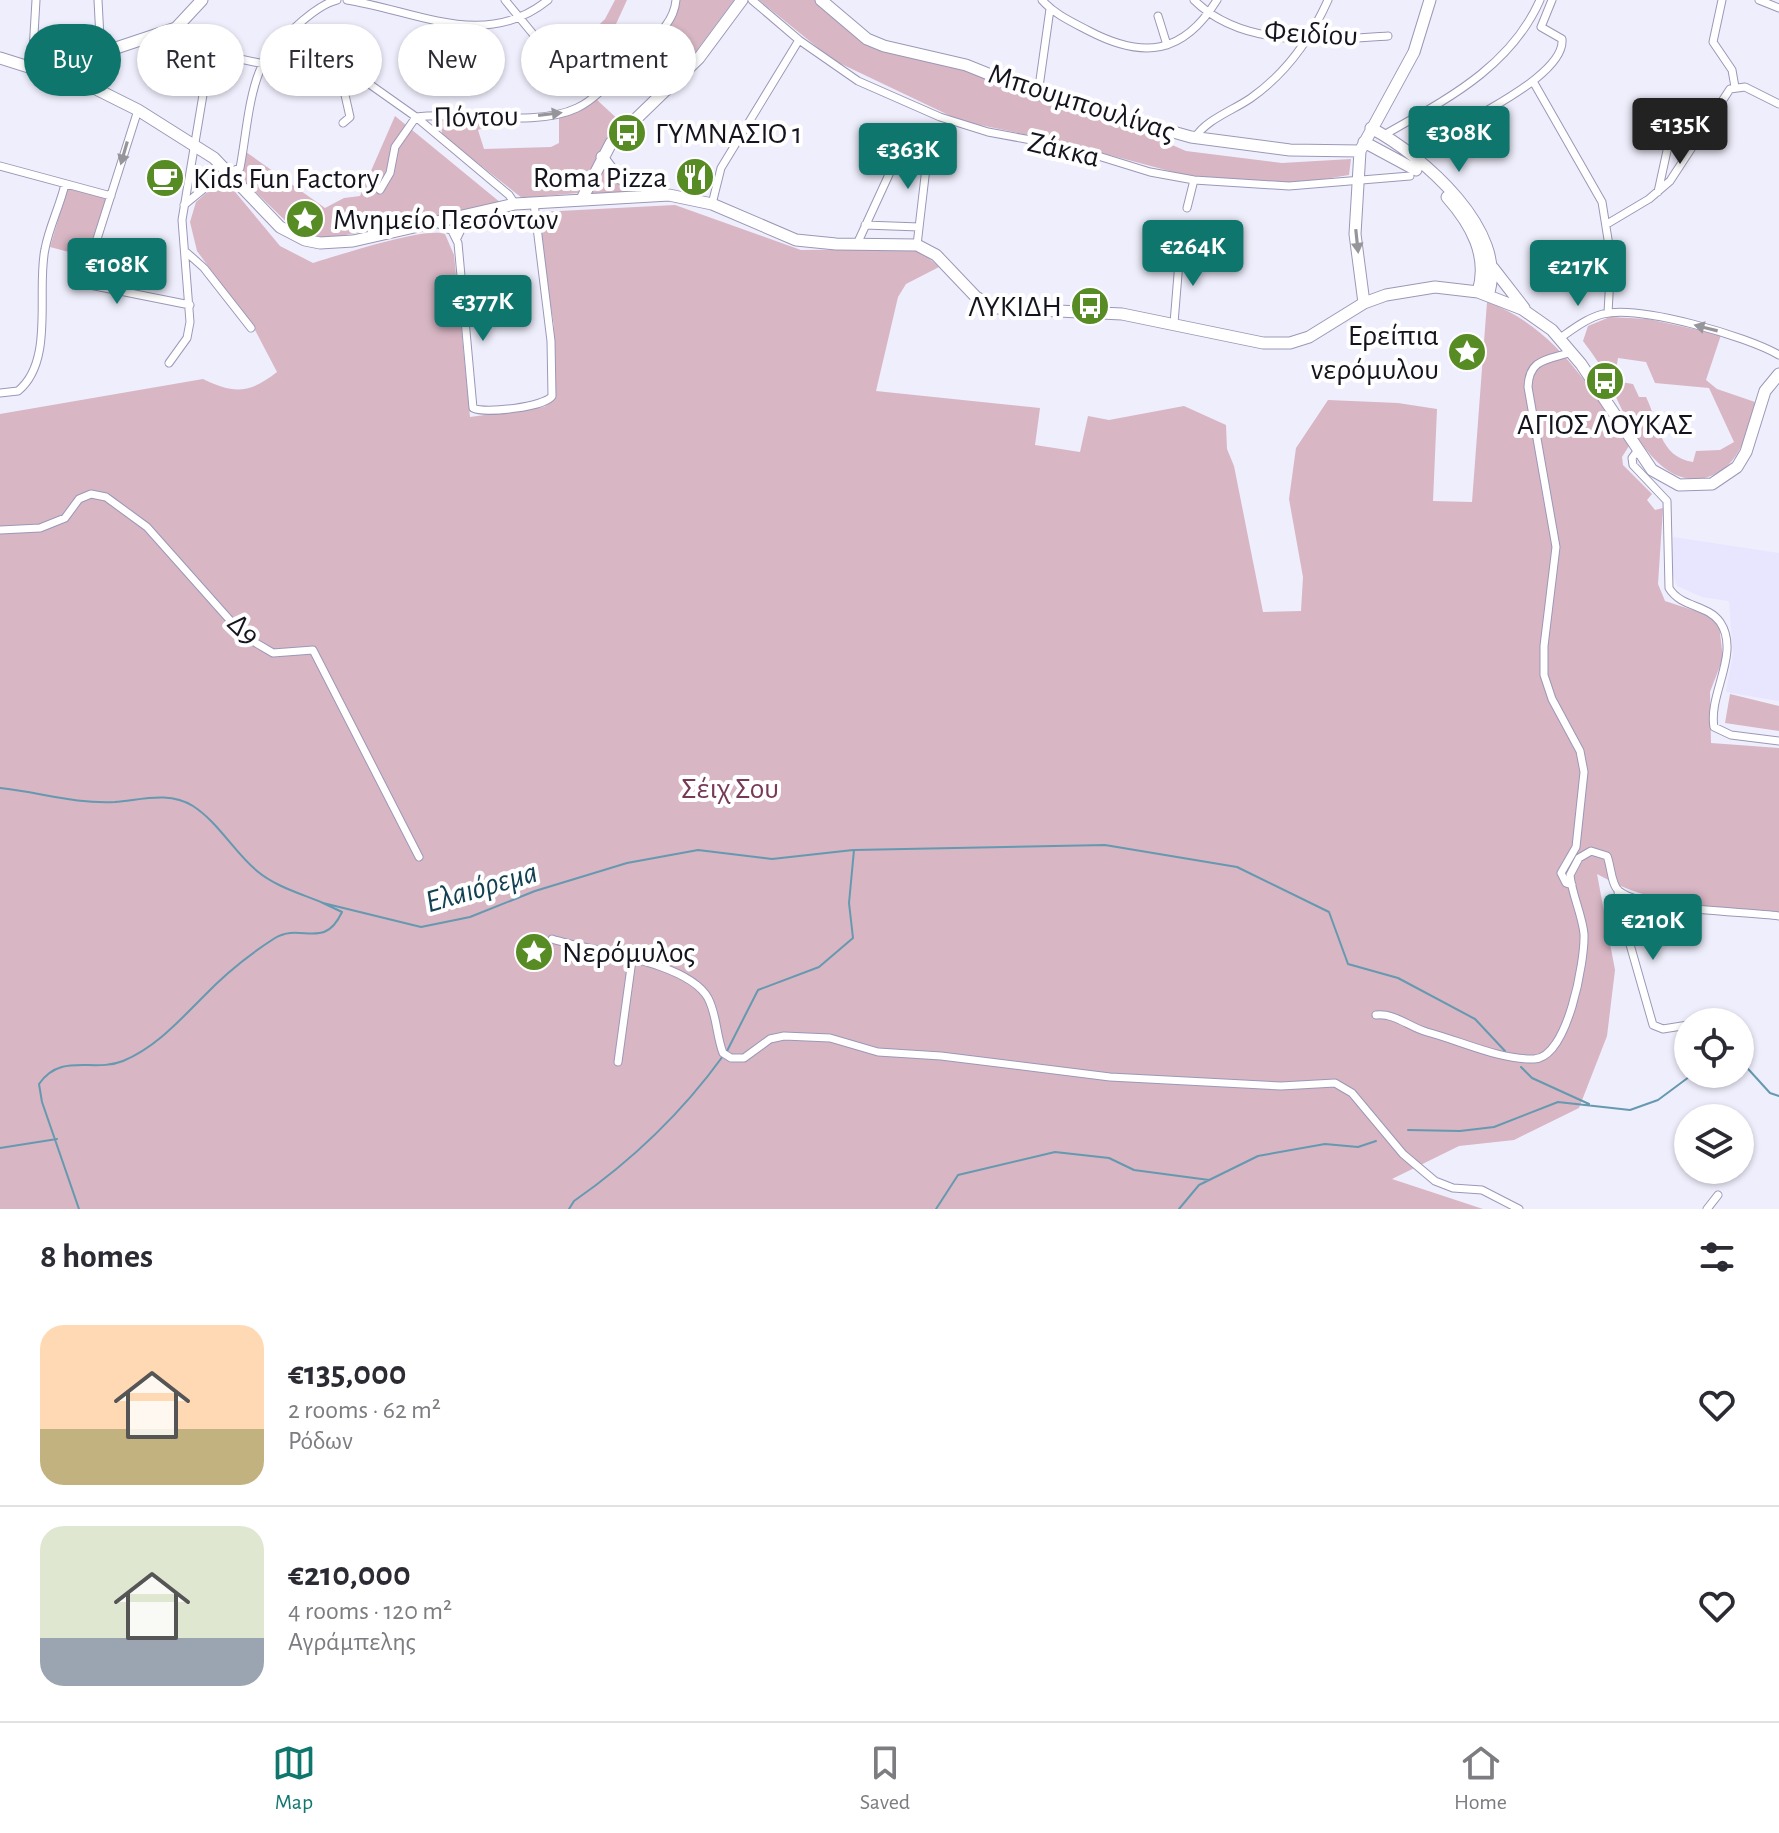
<!DOCTYPE html>
<meta charset="utf-8">
<style>
body{margin:0;font-family:"Alegreya Sans",sans-serif;background:#f7f7f7;color:#2b2b33;height:100vh;display:flex;flex-direction:column;font-size:30px;white-space:nowrap}
*{box-sizing:border-box;margin:0}
p{font-size:26px;color:#7c7c81}
.icon{flex:none;width:44px;height:44px;fill:none;stroke:currentColor;stroke-width:2;stroke-linecap:round;stroke-linejoin:round}
.map{position:relative;height:1209px;overflow:hidden}
.panel{display:flex;flex-direction:column;background:#fff;flex:1}
.panel>*{flex:none}
.hud{position:absolute;left:24px;top:24px;width:800px;height:72px;display:flex;gap:16px}
.controls{position:absolute;left:1674px;top:1008px;display:grid;gap:16px}
.controls a{display:grid;place-items:center;width:80px;height:80px;border-radius:50%;background:#fff;box-shadow:0 2px 6px #0004;font-size:40px}
.price{position:absolute;translate:-50% -68px;padding:0 18px;border-radius:8px;background:#0f766e;color:#fff;font-size:26px;line-height:52px;filter:drop-shadow(0 2px 4px #0008)}
.price::after{content:'';position:absolute;left:50%;top:48px;width:24px;height:18px;margin-left:-12px;background:inherit;clip-path:polygon(0 0,100% 0,50% 100%)}
.price.current{background:#222;color:#fff}
ul{padding:0;list-style:none}
li{display:flex;align-items:center;gap:24px;height:200px;padding:0 40px}
li+li{border-top:2px solid #e1e1e2}
li span{display:grid;place-items:center;flex:none;width:224px;height:160px;border-radius:24px;color:#555}
li>.icon{margin-inline-start:auto}
span .icon{width:96px;height:96px;fill:#fffc;stroke-width:1}
li b{font-size:34px}
h2{display:flex;justify-content:space-between;align-items:center;height:96px;padding:0 40px;font-size:34px}
.pill{padding:0 28px;border-radius:36px;background:#fff;box-shadow:0 2px 6px #0004;font-size:28px;line-height:72px}
.pill.current{background:#0f766e;color:#fff}
.tabs{display:flex;justify-content:space-around;align-items:center;height:112px;border-top:2px solid #e1e1e2;background:#fff;font-size:22px;color:#7c7c81}
.tabs a{display:grid;justify-items:center;gap:4px}
.tabs .current{color:#0f766e}
.map>svg:first-child{display:block}
.built{fill:#e8e5fe}
.green{fill:#d8b6c4;fill-rule:evenodd}
.lines{fill:none;stroke-linecap:round;stroke-linejoin:round}
.stream{stroke:#6599b0;stroke-width:2}
.street-casing{stroke:#9b98b7;stroke-width:9}
.secondary-casing{stroke:#9b98b7;stroke-width:13}
.street{stroke:#fff;stroke-width:7}
.secondary{stroke:#fff;stroke-width:11}
.oneway{fill:#95959a}
.labels{text-anchor:middle;stroke-width:8;stroke-linejoin:round;paint-order:stroke}
.street-label{font-size:30px;fill:#14131e;stroke:#fff}
.poi-label{font-size:30px;fill:#14131e;stroke:#fff;text-anchor:start}
.park-label{font-size:30px;fill:#783956;stroke:#fff}
.water-label{font-size:32px;font-style:italic;fill:#124152;stroke:#fff}
</style>
<div class="map">
<svg width="1779" height="1209" viewBox="0 0 1779 1209">
<rect width="100%" height="100%" fill="#efeefc"/>
<path class="built" d="M1673,537L1779,553V701L1726,692L1733,654L1729,601L1702,597L1677,586L1672,572Z"/>
<path class="green" d="M615,0H627L616,24L566,67L561,62L605,19Z
M679,0H734L691,58L667,30Z
M759,0H815L857,36L951,63L1035,99L1142,132L1186,151L1282,163L1351,159L1349,175L1288,185L1188,176L1061,142L961,121L833,60Z
M596,99L623,124L606,143L578,193L522,198L443,136L439,120L444,118L500,122L478,130L484,149L551,147L559,143V118L577,112Z
M395,116L501,203L326,239L296,231L241,178L246,152L325,208L344,198L360,196Z
M601,169L618,183L640,191L590,195Z
M214,186L231,187L280,246L313,263C336,256 426,226 445,234L454,255L470,417L544,407L555,399L554,326L538,229L540,212L675,205L801,250L913,249L923,253L939,267L906,284L898,297L876,391L1040,408L1035,445L1080,452L1088,416L1109,420L1184,406L1226,425L1227,449L1234,466L1263,612L1301,611L1303,577L1289,499L1296,448L1328,400L1398,403L1437,409L1433,501L1472,502L1487,302C1557,328 1589,387 1629,446L1622,457L1623,465L1652,494L1647,500L1655,510L1663,508L1658,584L1665,601L1711,616L1719,625L1723,658L1710,692L1711,743L1779,748V912C1712,905 1658,909 1597,874L1615,970L1607,1036L1579,1108L1514,1140L1459,1146L1392,1179L1483,1209H0V414L203,379C234,394 249,394 277,372L255,330L197,251L190,222L196,202Z
M68,187L108,198L88,257L50,247Z
M1610,317L1648,319L1721,335L1706,380L1717,389L1755,402C1748,430 1741,467 1708,477C1656,493 1623,413 1607,377C1601,365 1591,352 1583,341L1588,326ZM1618,358L1646,362L1655,383L1709,388L1734,442L1720,450L1696,451L1693,462C1659,457 1659,423 1646,397H1639L1633,384L1614,381Z
M1730,694L1779,706V731L1725,723Z"/>
<g class="lines">
<path class="stream" d="M1410,141L1434,132L1443,135
M0,788C40,792 73,804 115,802C141,800 169,791 193,806C219,823 234,852 257,871C276,887 302,894 323,903
M727,1051L758,990L819,967L853,938L849,903L854,850L1105,845L1237,867L1329,912L1348,964L1398,978L1475,1019L1505,1051
M1740,1060L1770,1093L1779,1096
M1521,1067L1532,1078L1589,1104
M1408,1130L1460,1131L1494,1127L1558,1102L1630,1110L1658,1100L1693,1074
M0,1148L57,1139
M79,1209L42,1102L39,1084C61,1052 93,1073 123,1061C156,1047 179,1021 204,996C224,975 250,954 275,938C301,922 324,951 342,912L323,903L421,927L470,917L535,891L627,863L698,850L772,859L853,850
M569,1209L574,1201C633,1160 681,1114 723,1056
M936,1209L958,1175L1055,1152L1109,1158L1134,1170L1209,1180
M1179,1209L1199,1185L1258,1156L1325,1144L1358,1147L1376,1141"/>
<g class="street-casing">
<path id="street" d="M98,0L100,38L108,50
M347,0C417,11 485,51 548,0
M505,0L552,57
M752,0L799,40L858,81L940,117L988,132L1069,147L1150,172L1194,180L1289,186L1410,176
M1042,0C1054,14 1072,22 1089,31C1143,59 1183,55 1217,0
M1194,0C1243,49 1325,40 1388,36
M1722,0L1713,42L1732,70L1735,87
M1759,0L1779,8
M1158,16L1167,45
M293,30L416,117L509,195L515,204
M157,36L170,44L264,64
M338,64L350,117L343,123
M32,69L36,0
M1534,83L1602,202L1611,258L1608,313
M1038,94L1050,9
M138,110L84,280L90,285L190,305
M1481,114C1503,101 1565,68 1562,39L1541,27L1552,0
M1384,135C1445,100 1510,68 1540,0
M1195,138C1205,120 1234,110 1251,98C1285,74 1311,38 1328,0
M0,166L111,196
M380,190L390,173L395,147L416,117C464,111 535,128 577,108C600,97 619,71 637,54C654,38 674,24 676,0
M1658,192L1670,137
M712,204L721,168L799,40
M184,205L218,177L240,168C246,137 248,99 260,70C269,49 314,5 337,0
M1187,208L1194,180
M435,222L452,231L458,243L473,408C484,414 545,407 552,396L551,341L534,203
M1607,224L1649,199L1670,181L1730,89L1745,87L1779,104
M865,225L919,227
M457,238L468,215
M857,244L892,168
M917,245L929,142
M186,252L204,268L251,328
M1174,323L1180,250
M1560,338C1573,329 1587,318 1603,314C1640,305 1746,336 1779,355
M1572,352C1548,360 1529,358 1528,387L1556,547L1544,646V675L1552,699L1580,751L1584,772L1576,847L1561,873L1566,883L1572,885
M169,363L187,338L190,322L182,220L210,53
M0,393L18,391C55,361 36,290 45,249C49,227 60,206 65,184
M1638,450L1632,458L1633,465L1667,501L1669,588C1681,608 1707,604 1720,622C1741,653 1708,694 1714,727L1731,735L1779,741
M0,530L40,528L65,518L79,499L91,494L106,497L147,527L244,636L273,653L313,650L419,857
M1618,890L1619,906L1653,1025L1663,1029L1688,1025
M552,939C593,952 687,961 708,998C717,1015 716,1035 723,1053L731,1058H744L770,1039L784,1036L830,1038L878,1052L941,1056L1110,1077L1281,1086L1335,1083L1352,1093L1403,1154L1435,1181L1453,1188L1482,1190L1519,1209
M1376,1015C1395,1013 1409,1027 1427,1032C1461,1041 1500,1060 1534,1059C1568,1058 1585,960 1584,934C1582,914 1572,895 1570,875L1579,858L1591,851L1607,856C1611,865 1611,885 1619,891C1644,911 1744,911 1779,916
M1703,1022L1730,1018
M618,1062L632,960
M1707,1209L1718,1195"/>
</g>
<g class="secondary-casing">
<path id="secondary" d="M821,0L867,39L884,46L966,65L1038,94L1191,137L1290,150L1360,151
M0,58L92,87L138,110L214,158L280,227L305,240L320,243L353,241L515,204L669,195L712,204L796,240L836,244L917,245L936,255L976,297L997,308L1122,314L1263,343H1290L1309,337L1364,303L1386,295L1435,287L1478,292L1522,309L1552,330L1581,364L1652,470L1679,485L1712,484L1737,467L1746,452L1765,391L1779,374
M92,87L104,52L176,28L202,0
M1371,128C1422,155 1510,231 1488,295
M1364,142L1416,170
M602,157L617,177L661,192
M1447,197C1471,224 1489,256 1478,292
M582,199L611,143L699,58L742,0
M1493,268L1524,308
M1364,303L1355,234L1360,151L1414,52L1430,0"/>
</g>
<use href="#street" class="street"/>
<use href="#secondary" class="secondary"/>
</g>
<defs><path id="oneway-solid" d="M-6-.8H1V-3.2L6.5 0L1 3.2V.8H-6Z" transform="scale(2)"/></defs>
<g class="oneway">
<use href="#oneway-solid" transform="translate(550 114) rotate(-7)"/>
<use href="#oneway-solid" transform="translate(124 153) rotate(106)"/>
<use href="#oneway-solid" transform="translate(1357 241) rotate(84)"/>
<use href="#oneway-solid" transform="translate(1706 328) rotate(-166)"/>
</g>
<defs>
<g id="bus-disc" transform="scale(2)"><circle r="9.5" fill="#578c25" stroke="#fff"/><path d="M-5-6H5V4H4V6H2V4H-2V6H-4V4H-5ZM-3.5-4V0h7V-4ZM-3.5 1.2v1.5H-2V1.2ZM2 1.2v1.5H3.5V1.2Z" fill="#fff"/></g>
<g id="restaurant-disc" transform="scale(2)"><circle r="9.5" fill="#578c25" stroke="#fff"/><path d="M-5-6h1v4h1v-4h1v4h1v-4h1v5L-1.5 .5V6h-2V.5L-5-1ZM5-6V6H3V1.5H1.5Q1.5-4 5-6Z" fill="#fff"/></g>
<g id="cafe-disc" transform="scale(2)"><circle r="9.5" fill="#578c25" stroke="#fff"/><path d="M-5.5-4.5H6V0H3Q3 3.5 0 3.5H-2.5Q-5.5 3.5-5.5 0ZM3-3.2v2h1.7v-2ZM-6 4.5H4V6H-6Z" fill="#fff"/></g>
<g id="sight-disc" transform="scale(2)"><circle r="9.5" fill="#578c25" stroke="#fff"/><path d="M0-6L1.8-2.2L6-1.7L2.9 1.2L3.7 5.4L0 3.3L-3.7 5.4L-2.9 1.2L-6-1.7L-1.8-2.2Z" fill="#fff"/></g>
</defs>
<g fill-rule="evenodd">
<use href="#bus-disc" x="627" y="133"/>
<use href="#restaurant-disc" x="695" y="177"/>
<use href="#cafe-disc" x="165" y="178"/>
<use href="#sight-disc" x="305" y="219"/>
<use href="#bus-disc" x="1090" y="306"/>
<use href="#sight-disc" x="1467" y="352"/>
<use href="#bus-disc" x="1605" y="381"/>
<use href="#sight-disc" x="534" y="952"/>
</g>
<g class="labels">
<g class="street-label">
<text transform="translate(1311 33) rotate(3)" y="10">Φειδίου</text>
<text transform="translate(1082 102) rotate(18)" y="10">Μπουμπουλίνας</text>
<text transform="translate(476 116) rotate(-1)" y="10">Πόντου</text>
<text transform="translate(1064 149) rotate(13)" y="10">Ζάκκα</text>
<text transform="translate(244 629) rotate(44)" y="10">Δ9</text>
</g>
<g class="poi-label">
<text x="655" y="143">ΓΥΜΝΑΣΙΟ 1</text>
<text x="667" y="187" text-anchor="end">Roma Pizza</text>
<text x="193" y="188">Kids Fun Factory</text>
<text x="333" y="229">Μνημείο Πεσόντων</text>
<text x="1062" y="316" text-anchor="end">ΛΥΚΙΔΗ</text>
<text x="1439" y="345" text-anchor="end">Ερείπια<tspan x="1439" dy="34">νερόμυλου</tspan></text>
<text x="1605" y="434" text-anchor="middle">ΑΓΙΟΣ ΛΟΥΚΑΣ</text>
<text x="562" y="962">Νερόμυλος</text>
</g>
<g class="park-label">
<text x="730" y="798">Σέιχ Σου</text>
</g>
<g class="water-label">
<text transform="translate(481 886) rotate(-16)" y="11">Ελαιόρεμα</text>
</g>
</g>
</svg>
<div class="controls">
<a><svg class="icon" aria-label="locate" viewBox="0 0 24 24"><circle cx="12" cy="12" r="6"/><path d="M12 2v4M12 18v4M2 12h4M18 12h4"/></svg></a>
<a><svg class="icon" aria-label="layers" viewBox="0 0 24 24"><path d="M12 4l9 5-9 5-9-5zM3 14l9 5 9-5"/></svg></a>
</div>
<b class="price current" style="left:1680px;top:166px">€135K</b>
<b class="price" style="left:1459px;top:174px">€308K</b>
<b class="price" style="left:908px;top:191px">€363K</b>
<b class="price" style="left:1193px;top:288px">€264K</b>
<b class="price" style="left:117px;top:306px">€108K</b>
<b class="price" style="left:1578px;top:308px">€217K</b>
<b class="price" style="left:483px;top:343px">€377K</b>
<b class="price" style="left:1653px;top:962px">€210K</b>
<div class="hud">
<a class="pill current">Buy</a>
<a class="pill">Rent</a>
<a class="pill">Filters</a>
<a class="pill">New</a>
<a class="pill">Apartment</a>
</div>
</div>
<section class="panel">
<h2>8 homes<svg class="icon" aria-label="filters" viewBox="0 0 24 24"><path d="M4 7h16M4 17h16"/><circle cx="9" cy="7" r="2"/><circle cx="15" cy="17" r="2"/></svg></h2>
<ul>
<li><span style="background:linear-gradient(#ffd9b3 65%,#c2b280 0)"><svg class="icon" aria-label="home" viewBox="0 0 24 24"><path d="M3 11l9-7 9 7M6 9v11h12V9"/></svg></span><div><b>€135,000</b><p>2 rooms · 62 m²</p><p>Ρόδων</p></div><svg class="icon" aria-label="heart" viewBox="0 0 24 24"><path d="M12 20l-8-8c-3-5 5-10 8-4 3-6 11-1 8 4z"/></svg></li>
<li><span style="background:linear-gradient(#dfe7d0 70%,#9aa5b1 0)"><svg class="icon" aria-label="home" viewBox="0 0 24 24"><path d="M3 11l9-7 9 7M6 9v11h12V9"/></svg></span><div><b>€210,000</b><p>4 rooms · 120 m²</p><p>Αγράμπελης</p></div><svg class="icon" aria-label="heart" viewBox="0 0 24 24"><path d="M12 20l-8-8c-3-5 5-10 8-4 3-6 11-1 8 4z"/></svg></li>
</ul>
</section>
<nav class="tabs">
<a class="current"><svg class="icon" aria-label="map" viewBox="0 0 24 24"><path d="M3 6l6-2 6 2 6-2v14l-6 2-6-2-6 2zM9 4v14M15 6v14"/></svg>Map</a>
<a><svg class="icon" aria-label="saved" viewBox="0 0 24 24"><path d="M7 4h10v16l-5-4-5 4z"/></svg>Saved</a>
<a><svg class="icon" aria-label="home" viewBox="0 0 24 24"><path d="M3 11l9-7 9 7M6 9v11h12V9"/></svg>Home</a>
</nav>
